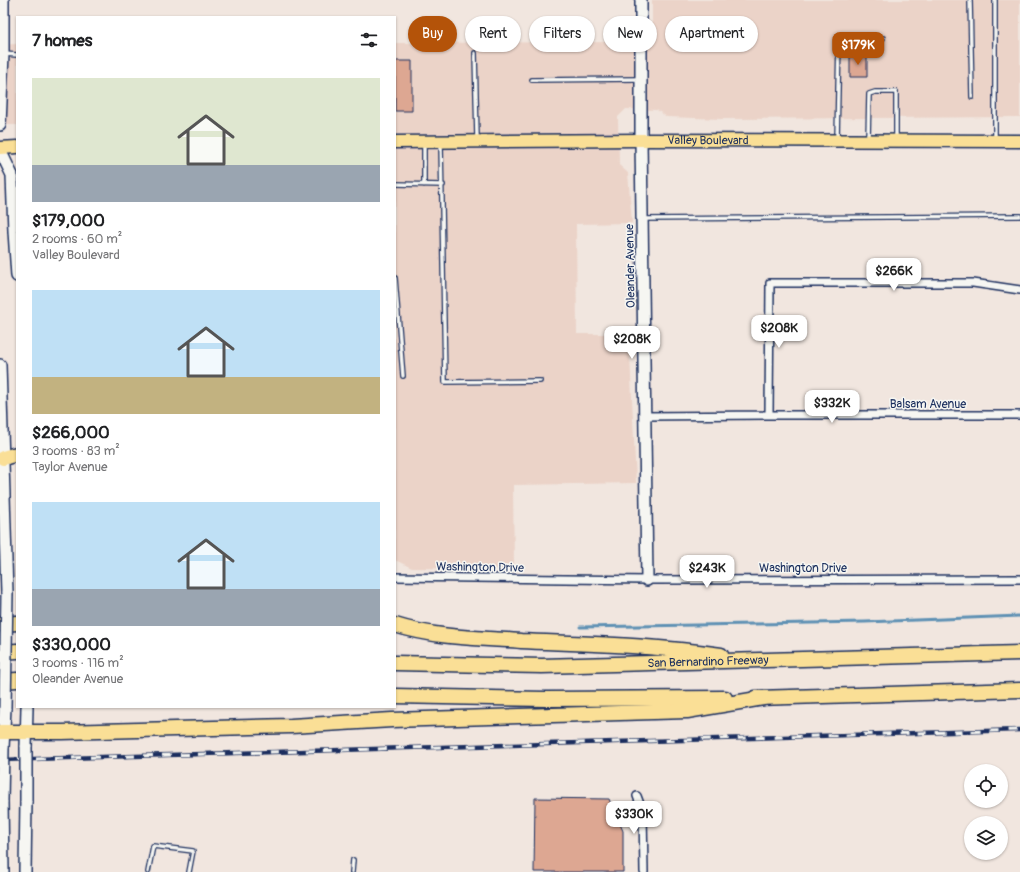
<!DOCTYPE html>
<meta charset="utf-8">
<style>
body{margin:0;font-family:Pangolin,sans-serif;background:#f6f6f6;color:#202124;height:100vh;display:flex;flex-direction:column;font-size:15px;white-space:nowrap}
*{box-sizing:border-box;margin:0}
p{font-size:13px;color:#757577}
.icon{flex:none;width:22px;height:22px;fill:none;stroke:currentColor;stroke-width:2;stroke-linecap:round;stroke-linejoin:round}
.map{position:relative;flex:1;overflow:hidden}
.side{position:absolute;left:16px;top:16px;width:380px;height:692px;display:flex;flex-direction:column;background:#fff;border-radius:0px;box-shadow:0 1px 3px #0004}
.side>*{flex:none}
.hud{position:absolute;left:408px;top:16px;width:380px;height:36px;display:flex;gap:8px}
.buttons{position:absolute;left:964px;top:764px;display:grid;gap:8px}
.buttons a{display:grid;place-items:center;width:44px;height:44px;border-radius:50%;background:#fff;box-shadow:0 1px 3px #0004;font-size:20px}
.price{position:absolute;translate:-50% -34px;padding:0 9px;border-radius:8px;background:#fff;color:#222;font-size:13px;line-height:26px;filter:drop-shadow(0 1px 2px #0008)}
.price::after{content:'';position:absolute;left:50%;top:24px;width:12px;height:9px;margin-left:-6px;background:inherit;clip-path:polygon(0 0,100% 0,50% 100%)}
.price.on{background:#b45309;color:#fff}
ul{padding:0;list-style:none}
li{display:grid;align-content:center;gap:8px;height:212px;padding:0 16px}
li span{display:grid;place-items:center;height:124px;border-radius:0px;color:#555}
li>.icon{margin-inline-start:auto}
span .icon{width:72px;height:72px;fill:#fffc;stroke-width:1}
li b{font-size:17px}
h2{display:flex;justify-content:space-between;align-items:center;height:48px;padding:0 16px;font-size:17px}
.pill{padding:0 14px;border-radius:18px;background:#fff;box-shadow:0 1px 3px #0004;font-size:14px;line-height:36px}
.pill.on{background:#b45309;color:#fff}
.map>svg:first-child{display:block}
.built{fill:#ebd3c8}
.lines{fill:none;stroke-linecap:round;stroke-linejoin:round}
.stream{stroke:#5f91b4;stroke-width:3}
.building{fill:#dda792;stroke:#1b2f5e}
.lane-casing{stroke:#1b2f5e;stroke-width:6}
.street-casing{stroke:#1b2f5e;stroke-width:10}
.secondary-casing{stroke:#1b2f5e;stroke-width:14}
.primary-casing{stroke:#1b2f5e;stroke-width:15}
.highway-casing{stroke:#1b2f5e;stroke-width:17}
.lane{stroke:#f6f6f2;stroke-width:3.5}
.street{stroke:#f6f6f2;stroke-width:7}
.secondary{stroke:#f6f6f2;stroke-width:11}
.primary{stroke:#fadf96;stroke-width:12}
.highway{stroke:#fadf96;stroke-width:14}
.rail-casing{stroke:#1b2f5e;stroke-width:4.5}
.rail{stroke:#f6f6f2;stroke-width:3;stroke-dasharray:9;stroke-linecap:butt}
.secondary-bridge-casing{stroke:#1b2f5e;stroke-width:14;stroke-linecap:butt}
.secondary-bridge{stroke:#f6f6f2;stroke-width:11}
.labels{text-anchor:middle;stroke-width:3;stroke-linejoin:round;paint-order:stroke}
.street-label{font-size:12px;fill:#1b2f5e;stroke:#f6f6f2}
</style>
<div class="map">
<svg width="1020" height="872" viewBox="0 0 1020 872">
<rect width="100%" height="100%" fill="#f1e6df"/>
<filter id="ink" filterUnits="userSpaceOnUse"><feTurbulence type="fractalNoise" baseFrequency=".025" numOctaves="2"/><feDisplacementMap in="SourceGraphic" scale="8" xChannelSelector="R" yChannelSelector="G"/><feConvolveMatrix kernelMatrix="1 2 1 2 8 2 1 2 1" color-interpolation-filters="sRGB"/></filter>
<g filter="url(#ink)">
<path class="built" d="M652,0H1020V117L722,119L667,117L657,110L626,109L618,117L619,165L628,173L632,223L576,224L577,334H629L636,483L513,485L514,569L412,568L395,560V43L652,42Z
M17,44V125H0V45Z"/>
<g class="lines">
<path class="stream" d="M580,627L865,622L1020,616"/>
</g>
<path class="building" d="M850,56H867V77H850Z
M395,61H412V111H395Z
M535,798L609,799L623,831V872H534Z"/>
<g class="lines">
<g class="lane-casing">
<path id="lane" d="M970,0L972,97
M475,53L477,138
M4,54L17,55
M532,80L640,79
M995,138V0
M837,139L839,40L843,38H883
M868,139L869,94L875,92H896V138
M424,143V185
M441,144L445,382L540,381
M395,184L443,185
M643,219L1020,216
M395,278L403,376
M148,872L153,846L193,851L189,872
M352,872L353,860"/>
</g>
<g class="street-casing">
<path id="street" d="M769,415L770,283H973L1020,290
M644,416L769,415H1020
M395,577L647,580L1020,579
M637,796L643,812L644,872"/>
</g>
<g class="secondary-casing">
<path id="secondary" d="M641,0V140L647,580
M0,125L3,54V0
M0,150L12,175L14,231L17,276
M0,365L7,593
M26,747L27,707
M3,748L5,708
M2,801L3,872
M25,872L26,801"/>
</g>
<g class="primary-casing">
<g id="primary">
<path id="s1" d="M395,142L641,140L1020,141"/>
<path d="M0,148L17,147"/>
</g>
</g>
<g class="highway-casing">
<g id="highway">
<path d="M3,458L17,454"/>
<path d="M0,624L17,623"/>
<path d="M395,625C436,638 479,638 521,641C588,644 655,645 721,655"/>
<path d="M0,652L17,651"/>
<path id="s2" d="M395,663L542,666L1020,653"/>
<path d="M0,681L17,680"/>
<path d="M395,696L546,699L725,698"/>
<path d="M755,698L1020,690"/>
<path d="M0,732H62L291,726L392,720L687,711L763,698"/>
</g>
</g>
<use href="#lane" class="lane"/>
<use href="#street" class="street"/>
<use href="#secondary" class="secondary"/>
<use href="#primary" class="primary"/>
<use href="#highway" class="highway"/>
<g class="rail-casing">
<path id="rail" d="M0,760L1020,730"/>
</g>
<use href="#rail" class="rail"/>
<g class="secondary-bridge-casing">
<path id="secondary-bridge" d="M5,708L7,593
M2,801L3,748
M26,801V747"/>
</g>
<use href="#secondary-bridge" class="secondary-bridge"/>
</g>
</g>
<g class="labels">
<g class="street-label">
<text dy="4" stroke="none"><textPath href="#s1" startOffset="313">Valley Boulevard</textPath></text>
<text transform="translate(630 266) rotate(-91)" y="4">Oleander Avenue</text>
<text x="928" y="408">Balsam Avenue</text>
<text transform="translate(480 567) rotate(1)" y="4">Washington Drive</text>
<text x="803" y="572">Washington Drive</text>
<text dy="4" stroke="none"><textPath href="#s2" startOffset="313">San Bernardino Freeway</textPath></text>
</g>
</g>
</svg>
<div class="buttons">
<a><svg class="icon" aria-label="locate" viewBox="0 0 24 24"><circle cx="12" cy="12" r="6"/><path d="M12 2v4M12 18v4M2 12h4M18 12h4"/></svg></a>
<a><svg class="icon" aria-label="layers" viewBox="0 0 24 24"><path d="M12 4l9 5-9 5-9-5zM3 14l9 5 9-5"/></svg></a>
</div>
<b class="price on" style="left:858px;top:66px">$179K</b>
<b class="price" style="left:894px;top:292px">$266K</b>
<b class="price" style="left:779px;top:349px">$208K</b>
<b class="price" style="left:632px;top:360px">$208K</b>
<b class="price" style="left:832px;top:424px">$332K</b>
<b class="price" style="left:707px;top:589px">$243K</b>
<b class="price" style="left:634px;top:835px">$330K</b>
<div class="hud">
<a class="pill on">Buy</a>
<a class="pill">Rent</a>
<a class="pill">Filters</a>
<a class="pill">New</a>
<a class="pill">Apartment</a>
</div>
<section class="side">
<h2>7 homes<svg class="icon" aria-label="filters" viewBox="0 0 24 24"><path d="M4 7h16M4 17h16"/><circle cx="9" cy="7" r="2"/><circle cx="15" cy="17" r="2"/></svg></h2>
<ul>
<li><span style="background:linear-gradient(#dfe7d0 70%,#9aa5b1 0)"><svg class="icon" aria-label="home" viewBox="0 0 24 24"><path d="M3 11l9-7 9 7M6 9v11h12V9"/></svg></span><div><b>$179,000</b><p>2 rooms · 60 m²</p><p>Valley Boulevard</p></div></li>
<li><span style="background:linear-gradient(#bfe0f5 70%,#c2b280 0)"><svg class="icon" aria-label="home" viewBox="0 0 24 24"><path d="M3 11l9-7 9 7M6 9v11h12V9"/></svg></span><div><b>$266,000</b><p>3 rooms · 83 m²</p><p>Taylor Avenue</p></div></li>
<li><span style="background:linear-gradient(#bfe0f5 70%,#9aa5b1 0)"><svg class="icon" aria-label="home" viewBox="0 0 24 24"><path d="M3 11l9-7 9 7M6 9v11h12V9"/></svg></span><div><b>$330,000</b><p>3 rooms · 116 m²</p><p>Oleander Avenue</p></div></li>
</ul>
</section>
</div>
